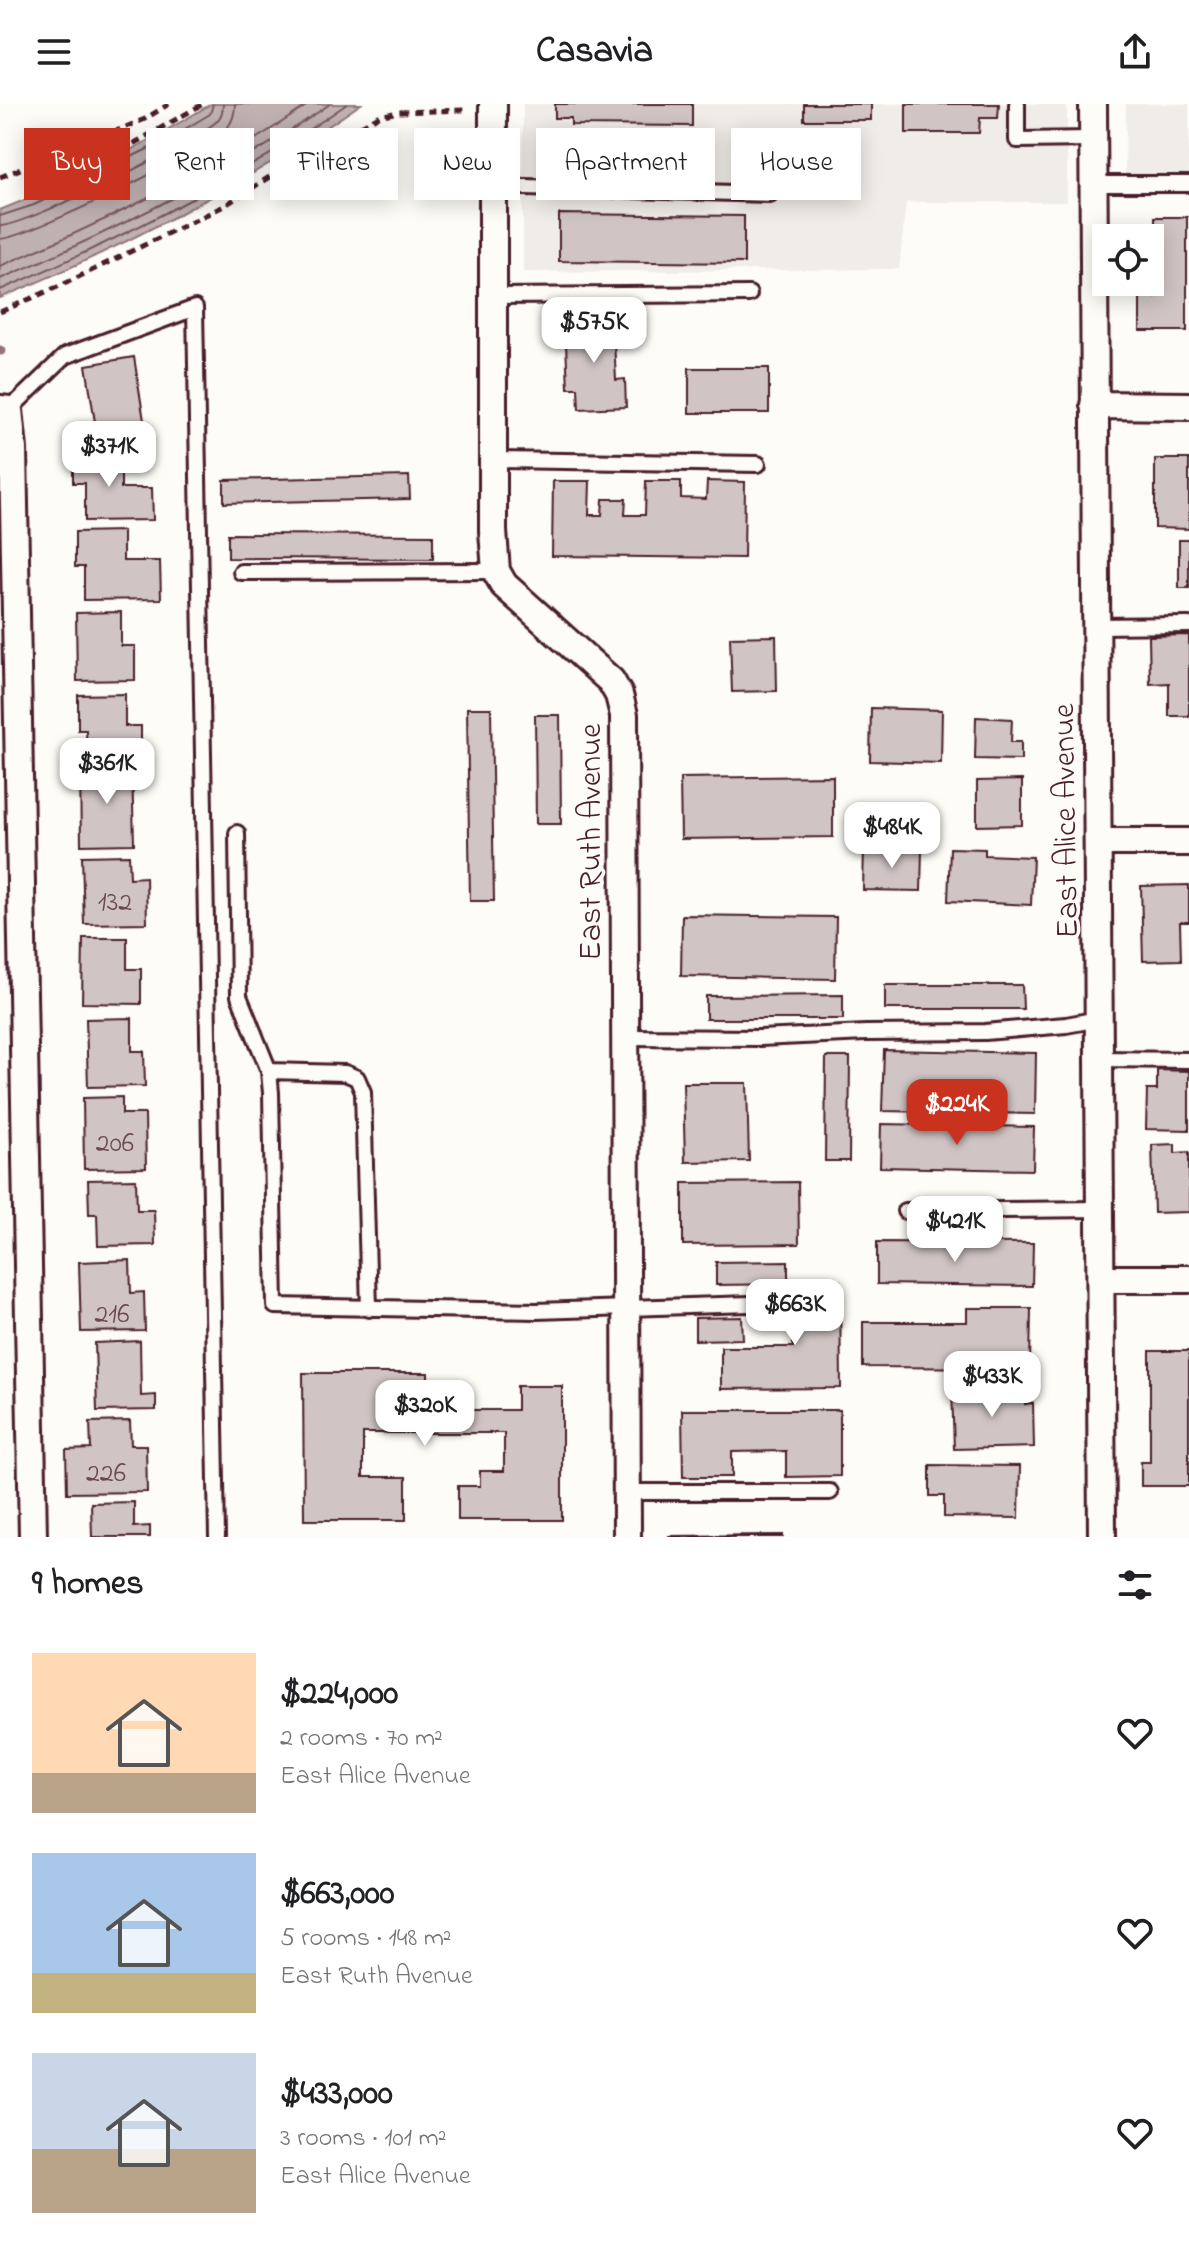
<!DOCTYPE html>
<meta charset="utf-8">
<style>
body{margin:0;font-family:"Indie Flower",sans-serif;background:#f6f6f6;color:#202124;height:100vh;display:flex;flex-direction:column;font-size:30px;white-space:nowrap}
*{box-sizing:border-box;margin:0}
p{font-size:26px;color:#757577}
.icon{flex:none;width:44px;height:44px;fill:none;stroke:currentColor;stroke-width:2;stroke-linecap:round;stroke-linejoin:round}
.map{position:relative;height:1433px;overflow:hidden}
.details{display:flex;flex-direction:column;background:#fff;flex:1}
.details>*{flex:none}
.top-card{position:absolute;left:24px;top:24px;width:1142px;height:72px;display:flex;gap:16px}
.buttons{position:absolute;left:1092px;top:120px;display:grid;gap:16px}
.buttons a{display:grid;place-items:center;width:72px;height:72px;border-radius:0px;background:#fff;box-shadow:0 4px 20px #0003;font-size:40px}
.price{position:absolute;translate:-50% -68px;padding:0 18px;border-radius:16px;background:#fff;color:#222;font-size:26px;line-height:52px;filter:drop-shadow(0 2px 4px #0008)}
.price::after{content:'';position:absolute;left:50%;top:48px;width:24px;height:18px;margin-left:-12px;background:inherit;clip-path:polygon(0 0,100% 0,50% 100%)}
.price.current{background:#c8321e;color:#fff}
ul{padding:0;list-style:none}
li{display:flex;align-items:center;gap:24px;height:200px;padding:0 32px}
li span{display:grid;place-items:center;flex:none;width:224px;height:160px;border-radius:0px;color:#555}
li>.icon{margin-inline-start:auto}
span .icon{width:96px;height:96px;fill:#fffc;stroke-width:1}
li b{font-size:34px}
h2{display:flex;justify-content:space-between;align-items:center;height:96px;padding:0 32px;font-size:34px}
.pill{padding:0 28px;border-radius:0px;background:#fff;box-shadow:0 4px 20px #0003;font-size:28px;line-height:72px}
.pill.current{background:#c8321e;color:#fff}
header{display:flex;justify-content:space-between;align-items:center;height:104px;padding:0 32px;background:#fff;font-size:36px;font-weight:800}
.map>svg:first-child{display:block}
.built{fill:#f0ece8}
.water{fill:#c0b1b1;stroke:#91777b;stroke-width:2}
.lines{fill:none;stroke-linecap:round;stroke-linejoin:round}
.shore{stroke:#795961;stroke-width:2}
.stream{stroke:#91777b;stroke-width:9}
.building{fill:#d0c5c4;stroke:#4a1f2b;stroke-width:2}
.service-casing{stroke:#4a1f2b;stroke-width:20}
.minor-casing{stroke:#4a1f2b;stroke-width:32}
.path{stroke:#4a1f2b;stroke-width:5;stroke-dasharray:8 6;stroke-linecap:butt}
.service{stroke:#fdfcf7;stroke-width:14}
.minor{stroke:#fdfcf7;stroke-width:26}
.labels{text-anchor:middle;stroke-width:7;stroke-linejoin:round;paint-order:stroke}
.number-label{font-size:28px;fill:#6c4851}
.street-label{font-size:32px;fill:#4a1f2b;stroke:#fdfcf7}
</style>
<header><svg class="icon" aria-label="menu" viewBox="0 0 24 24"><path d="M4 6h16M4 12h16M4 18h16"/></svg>Casavia<svg class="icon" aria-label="share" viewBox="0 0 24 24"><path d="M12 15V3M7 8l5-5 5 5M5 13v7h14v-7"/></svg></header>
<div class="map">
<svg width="1189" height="1433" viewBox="0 0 1189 1433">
<rect width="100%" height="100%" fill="#fdfcf7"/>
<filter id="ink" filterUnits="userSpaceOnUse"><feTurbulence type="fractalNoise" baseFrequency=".0125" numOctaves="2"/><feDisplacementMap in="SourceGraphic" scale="16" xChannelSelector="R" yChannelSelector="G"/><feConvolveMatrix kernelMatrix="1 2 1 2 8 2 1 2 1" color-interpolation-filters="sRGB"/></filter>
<g filter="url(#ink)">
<path class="built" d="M523,0H1067V98H906L899,165L523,168Z
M1126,0H1189V71L1125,73Z"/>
<path class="water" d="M211,0H361C249,78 126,142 0,194V106C73,77 144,41 211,0Z"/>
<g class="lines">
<path class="shore" d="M0,112L34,101L170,34L210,10L213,0
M0,122C28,121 195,38 217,17C222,12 223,7 223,0
M0,135C28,134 209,45 228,23C233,16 235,9 235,0
M0,162C105,118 216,65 309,0
M0,175C114,127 228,71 330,0
M0,186C121,135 240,75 347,0"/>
<path class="stream" d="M0,246L1,247"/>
</g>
<path class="building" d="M555,0H692V22L571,21V14H555Z
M804,0H871V16H804Z
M906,0H999L998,14H980L979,29H906Z
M559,110L744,112V159L559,157Z
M1155,113H1187V227H1140V193H1155Z
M613,216L616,276L625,275L626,303L579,305L578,284H568L565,218Z
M134,253L145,323L97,331L86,261Z
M689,264H769V309H689Z
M73,347H121V384H152L153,416L85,417V379H73Z
M1155,355H1189V425L1155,424Z
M409,372L410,395L224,399V376Z
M553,377H590L589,411H602L603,395H626L625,411H645L646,377H681V394L706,395L707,377L745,378L744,454L552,452Z
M123,427V457H160L161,495L84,496V463H75V428Z
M228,430L433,431V455L228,454Z
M1179,436H1189V484H1179Z
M121,508V542H135V576L77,577L76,509Z
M1189,531V612H1169V579L1150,580L1149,532Z
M776,532L777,587L732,588L730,533Z
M125,590V622H141V658L87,659L86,626H78V591Z
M467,604H491L494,797H470Z
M871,604L942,606L941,659L870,657Z
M535,611H560L561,720H536Z
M976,613L1012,615L1011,638H1021V656L975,655Z
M132,662L134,740L81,741L80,663Z
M833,672V733L681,735L680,674Z
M1022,676V721L977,722V677Z
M864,744L922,745L921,787L863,786Z
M950,744L985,745V751L1033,753L1031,801L948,797Z
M129,751L130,774L146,773L147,819L84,820L82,752Z
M1189,781V818H1180L1181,856L1143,857L1141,782Z
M682,811L836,813L835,875L681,872Z
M83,834H127V865H141V900L82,899Z
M885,881H1022L1023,905H885Z
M843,891V915H706V892Z
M132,914V947H144L145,982L88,983L86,915Z
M884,946L1036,949L1035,1010L882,1007Z
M826,953H850L849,1057H825Z
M1157,966L1189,967V1026L1146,1025L1147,986H1157Z
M683,979H747L749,1057L685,1058Z
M122,993V1010H145L146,1064L84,1065L83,994Z
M881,1020L1034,1023L1033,1066L880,1063Z
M1175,1040V1049L1189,1048V1108L1154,1109L1152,1041Z
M136,1075L137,1106H154L155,1141L98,1142L97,1110H89L88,1076Z
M798,1078L799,1140L683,1141V1079Z
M877,1138L1033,1139L1032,1182L877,1180Z
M130,1156L131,1189L144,1188L145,1227L81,1228L79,1158Z
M788,1157V1180L716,1181V1158Z
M793,1177H840L841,1284L721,1285V1243H793Z
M967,1204H1031L1030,1264L863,1263V1218H967Z
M742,1213L743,1235L695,1236V1214Z
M140,1237L141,1292L156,1291V1306L97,1307L95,1239Z
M1150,1247H1189V1382H1141V1358H1150Z
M303,1269H428V1285H445V1306H517V1282H562V1416H458V1382H480V1367H504V1329H363V1373H406V1416H304Z
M1025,1283V1300L1033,1299L1034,1343L954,1345L952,1285Z
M682,1306H840V1372L786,1373V1347L732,1348V1373H683Z
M130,1317L131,1341H146L147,1388L67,1389L66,1346L91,1345L90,1318Z
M930,1361L1020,1362L1019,1414L944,1413V1392H930Z
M134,1398V1423L150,1422V1433H92L91,1399Z
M783,1431V1433H669V1432Z"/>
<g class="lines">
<g class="service-casing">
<path id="service" d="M1017,0V36L1093,35
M1094,80H1189
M493,82L770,90
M492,192L749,190
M9,306L65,252L195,204L217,1433
M493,356L758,360
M241,468L496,467
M1096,522L1189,521
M237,729L239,892L269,967L271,989L275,1202L536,1207L777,1199
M625,933L760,934L866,929L985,928L1066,921L1099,915
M1099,955L1189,956
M269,967L345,969L357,974L363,988L369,1205
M905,1107L1101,1105
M627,1388H830"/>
</g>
<g class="minor-casing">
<path id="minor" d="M493,0V427L496,467L504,481L611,577L619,591L624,611L627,1433
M1093,0L1102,1433
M1094,301L1189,302
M0,305L9,306L13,345L33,1433
M1098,738H1189
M1101,1175H1189"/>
</g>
<path class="path" d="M87,39L145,15L169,0
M0,73L82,41H131L203,0
M0,208L62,181L224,102L274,70L379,12L398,8L467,6"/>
<use href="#service" class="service"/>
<use href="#minor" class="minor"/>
</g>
</g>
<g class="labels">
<g class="number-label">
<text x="115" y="806">132</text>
<text x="115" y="1047">206</text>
<text x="112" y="1218">216</text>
<text x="106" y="1377">226</text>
</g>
<g class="street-label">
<text transform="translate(1064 717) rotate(-91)" y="11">East Alice Avenue</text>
<text transform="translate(589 738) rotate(-90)" y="11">East Ruth Avenue</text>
</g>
</g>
</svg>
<div class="buttons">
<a><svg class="icon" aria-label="locate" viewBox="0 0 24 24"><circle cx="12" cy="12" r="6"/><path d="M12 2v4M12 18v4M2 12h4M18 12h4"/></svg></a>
</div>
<b class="price" style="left:594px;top:261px">$575K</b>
<b class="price" style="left:109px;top:385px">$371K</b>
<b class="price" style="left:107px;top:702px">$361K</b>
<b class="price" style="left:892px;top:766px">$484K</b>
<b class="price current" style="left:957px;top:1043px">$224K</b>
<b class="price" style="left:955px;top:1160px">$421K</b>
<b class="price" style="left:795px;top:1243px">$663K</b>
<b class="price" style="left:992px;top:1315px">$433K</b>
<b class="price" style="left:425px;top:1344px">$320K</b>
<div class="top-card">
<a class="pill current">Buy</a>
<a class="pill">Rent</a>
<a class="pill">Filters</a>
<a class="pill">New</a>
<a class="pill">Apartment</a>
<a class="pill">House</a>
</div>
</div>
<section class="details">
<h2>9 homes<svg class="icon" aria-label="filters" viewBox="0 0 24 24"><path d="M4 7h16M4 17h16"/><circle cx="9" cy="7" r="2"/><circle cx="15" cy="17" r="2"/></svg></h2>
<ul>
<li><span style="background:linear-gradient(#ffd9b3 75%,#b9a48a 0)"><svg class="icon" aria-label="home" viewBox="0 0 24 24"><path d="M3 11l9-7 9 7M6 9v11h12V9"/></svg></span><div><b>$224,000</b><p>2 rooms · 70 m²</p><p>East Alice Avenue</p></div><svg class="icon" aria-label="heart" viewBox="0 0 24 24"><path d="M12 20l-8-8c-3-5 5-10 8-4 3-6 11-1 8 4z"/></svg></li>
<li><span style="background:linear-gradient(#a9c7e8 75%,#c2b280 0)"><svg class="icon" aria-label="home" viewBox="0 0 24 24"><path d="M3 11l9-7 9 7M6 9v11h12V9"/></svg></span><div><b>$663,000</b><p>5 rooms · 148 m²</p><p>East Ruth Avenue</p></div><svg class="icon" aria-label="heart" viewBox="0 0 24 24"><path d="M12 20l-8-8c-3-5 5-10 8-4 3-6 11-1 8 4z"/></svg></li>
<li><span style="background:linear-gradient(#c9d6e8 60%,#b9a48a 0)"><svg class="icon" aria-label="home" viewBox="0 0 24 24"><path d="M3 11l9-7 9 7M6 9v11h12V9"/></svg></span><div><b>$433,000</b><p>3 rooms · 101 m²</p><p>East Alice Avenue</p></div><svg class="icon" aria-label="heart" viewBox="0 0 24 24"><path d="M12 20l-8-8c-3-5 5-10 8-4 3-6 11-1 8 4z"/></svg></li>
</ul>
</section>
